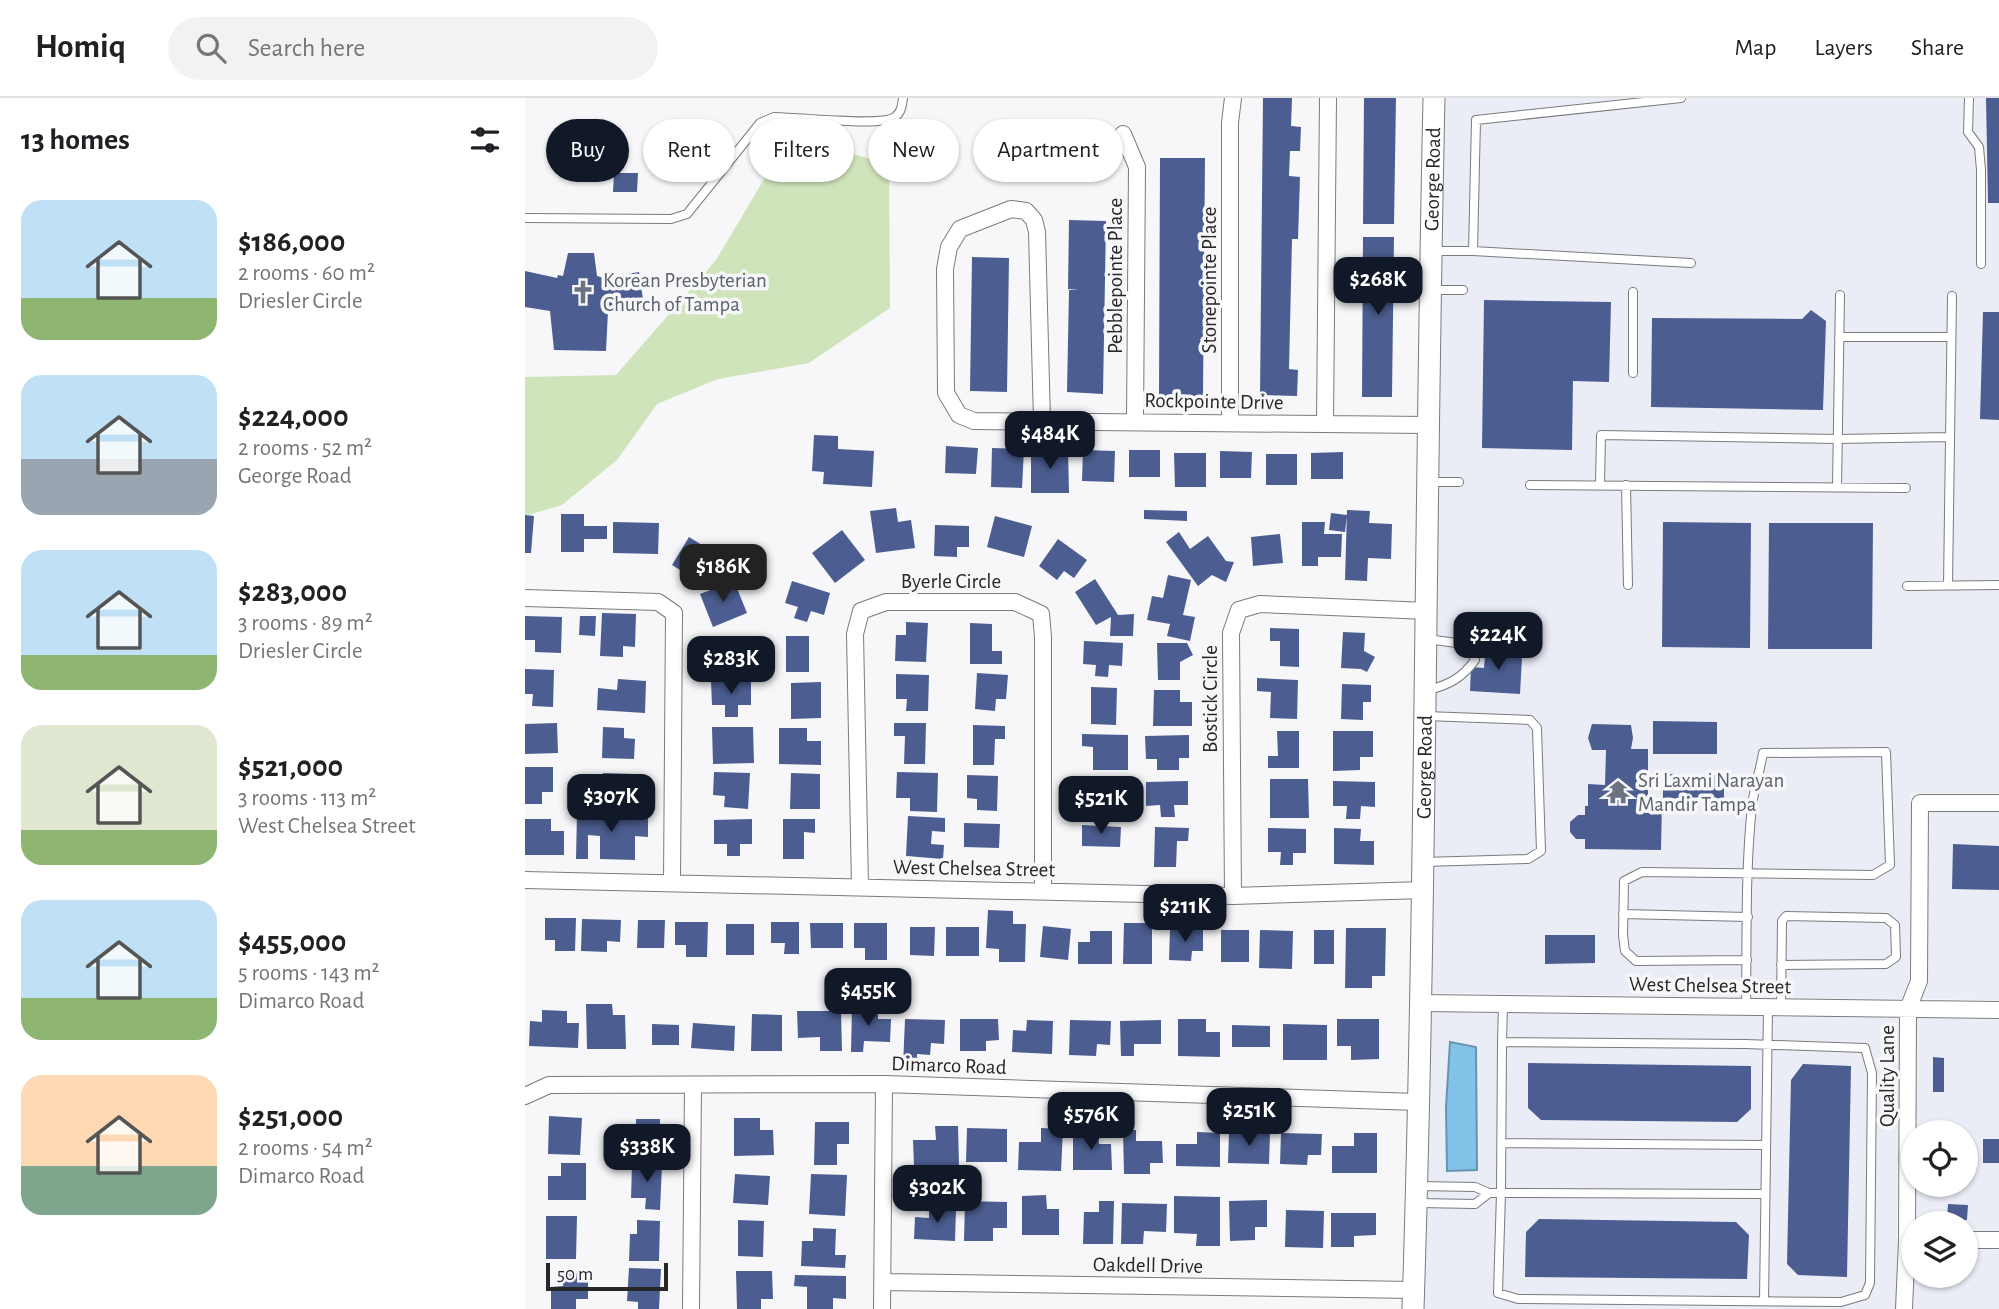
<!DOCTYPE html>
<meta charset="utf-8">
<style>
body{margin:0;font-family:"Alegreya Sans",sans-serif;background:#f2f2f2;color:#202124;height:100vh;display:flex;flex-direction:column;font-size:26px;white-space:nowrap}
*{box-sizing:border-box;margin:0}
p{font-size:23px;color:#757577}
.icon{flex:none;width:38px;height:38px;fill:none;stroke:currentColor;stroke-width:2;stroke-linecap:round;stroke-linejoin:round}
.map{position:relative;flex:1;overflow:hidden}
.side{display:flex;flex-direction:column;background:#fff;width:525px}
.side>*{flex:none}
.guide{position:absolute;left:21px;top:21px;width:665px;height:63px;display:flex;gap:14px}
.buttons{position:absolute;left:1376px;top:1022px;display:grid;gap:14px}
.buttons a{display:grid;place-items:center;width:77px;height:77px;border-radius:50%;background:#fff;box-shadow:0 2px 5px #0004;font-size:35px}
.scale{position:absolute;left:21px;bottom:18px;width:122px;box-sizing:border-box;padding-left:7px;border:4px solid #272728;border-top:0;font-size:19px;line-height:24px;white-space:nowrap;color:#272728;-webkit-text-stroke:5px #f7f7f9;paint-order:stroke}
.price{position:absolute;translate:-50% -60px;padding:0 16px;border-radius:14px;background:#111827;color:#fff;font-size:23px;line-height:46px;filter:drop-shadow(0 2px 4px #0008)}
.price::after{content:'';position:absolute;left:50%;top:42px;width:21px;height:16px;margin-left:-10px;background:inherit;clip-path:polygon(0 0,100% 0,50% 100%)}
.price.selected{background:#222;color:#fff}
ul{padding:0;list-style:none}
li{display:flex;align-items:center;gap:21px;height:175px;padding:0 21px}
li span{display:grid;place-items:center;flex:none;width:196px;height:140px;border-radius:21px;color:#555}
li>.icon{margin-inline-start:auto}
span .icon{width:84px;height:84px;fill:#fffc;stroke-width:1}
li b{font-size:30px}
h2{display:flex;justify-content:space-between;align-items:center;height:84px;padding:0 21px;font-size:30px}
.chip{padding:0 24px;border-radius:32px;background:#fff;box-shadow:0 2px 5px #0004;font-size:24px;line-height:63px}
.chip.selected{background:#111827;color:#fff}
header{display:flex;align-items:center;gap:42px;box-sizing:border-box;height:98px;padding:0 35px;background:#fff;border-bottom:2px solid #e0e0e0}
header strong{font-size:33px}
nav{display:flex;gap:38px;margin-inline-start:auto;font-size:24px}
.search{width:490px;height:63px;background:#f2f2f2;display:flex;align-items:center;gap:18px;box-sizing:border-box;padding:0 24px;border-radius:38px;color:#757577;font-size:26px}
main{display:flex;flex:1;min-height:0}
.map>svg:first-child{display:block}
.built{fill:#eaedf6;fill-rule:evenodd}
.green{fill:#d0e4bb}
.water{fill:#83c3e9;stroke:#6794af;stroke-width:2}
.building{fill:#4c5e91}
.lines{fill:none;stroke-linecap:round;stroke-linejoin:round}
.service-casing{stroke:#7a7b7c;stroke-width:10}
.minor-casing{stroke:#7a7b7c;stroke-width:18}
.tertiary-casing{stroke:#7a7b7c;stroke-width:23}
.service{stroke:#fff;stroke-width:8}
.minor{stroke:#fff;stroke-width:16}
.tertiary{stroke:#fff;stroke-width:21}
.labels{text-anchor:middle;stroke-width:7;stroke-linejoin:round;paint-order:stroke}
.street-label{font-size:21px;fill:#272728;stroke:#f7f7f9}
.worship-label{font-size:21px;fill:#5b616d;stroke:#f7f7f9;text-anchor:start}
</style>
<header>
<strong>Homiq</strong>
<div class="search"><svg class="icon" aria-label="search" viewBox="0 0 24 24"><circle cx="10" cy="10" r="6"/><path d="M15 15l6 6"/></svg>Search here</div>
<nav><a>Map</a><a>Layers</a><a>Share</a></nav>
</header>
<main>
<section class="side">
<h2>13 homes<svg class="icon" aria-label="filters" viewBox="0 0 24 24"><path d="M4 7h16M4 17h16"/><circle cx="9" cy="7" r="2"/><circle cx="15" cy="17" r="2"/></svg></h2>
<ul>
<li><span style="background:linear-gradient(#bfe0f5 70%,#8fb573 0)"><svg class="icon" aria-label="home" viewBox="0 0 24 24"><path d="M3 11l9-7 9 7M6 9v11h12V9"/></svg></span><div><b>$186,000</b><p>2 rooms · 60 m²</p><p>Driesler Circle</p></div></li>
<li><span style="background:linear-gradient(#bfe0f5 60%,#9aa5b1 0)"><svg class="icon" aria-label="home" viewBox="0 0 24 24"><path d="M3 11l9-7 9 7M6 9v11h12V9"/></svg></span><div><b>$224,000</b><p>2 rooms · 52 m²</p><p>George Road</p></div></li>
<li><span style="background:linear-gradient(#bfe0f5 75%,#8fb573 0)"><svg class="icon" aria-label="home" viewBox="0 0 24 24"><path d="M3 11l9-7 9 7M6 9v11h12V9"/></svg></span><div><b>$283,000</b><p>3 rooms · 89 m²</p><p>Driesler Circle</p></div></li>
<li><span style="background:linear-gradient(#dfe7d0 75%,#8fb573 0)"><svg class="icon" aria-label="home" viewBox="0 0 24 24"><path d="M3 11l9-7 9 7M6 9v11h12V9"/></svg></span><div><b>$521,000</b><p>3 rooms · 113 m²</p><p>West Chelsea Street</p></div></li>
<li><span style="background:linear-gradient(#bfe0f5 70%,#8fb573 0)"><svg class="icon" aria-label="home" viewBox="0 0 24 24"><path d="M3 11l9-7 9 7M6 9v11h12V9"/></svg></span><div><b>$455,000</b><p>5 rooms · 143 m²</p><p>Dimarco Road</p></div></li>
<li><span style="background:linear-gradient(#ffd9b3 65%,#7fa58c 0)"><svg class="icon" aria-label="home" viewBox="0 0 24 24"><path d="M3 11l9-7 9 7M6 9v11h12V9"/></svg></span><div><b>$251,000</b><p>2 rooms · 54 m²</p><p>Dimarco Road</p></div></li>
</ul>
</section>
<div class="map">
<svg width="1474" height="1211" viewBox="0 0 1474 1211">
<rect width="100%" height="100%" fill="#f7f7f9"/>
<path class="built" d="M917,0H1474V695H1386L1385,881L1377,901L905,895Z
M1403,714H1474V902L1396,901L1402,883Z
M904,914L1375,920L1371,1211H897ZM951,949L952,1072L922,1073Z
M1391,920L1474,921V1133L1440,1132V1125H1391V1087H1440V1034H1391Z
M1440,1151L1474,1152V1211H1388L1389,1178H1440Z"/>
<path class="green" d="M303,49L364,66L365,210L284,265L193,281L132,306L92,362L37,407L0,418V279L91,277L191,162L241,78L307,67Z"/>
<path class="water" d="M925,944L951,949L952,1072L922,1073L921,1009Z"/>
<path class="building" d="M738,0H767L766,28L776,29L775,53H765L764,78L775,79L773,141H767L764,271L773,272L772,298L735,297Z
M839,0H871L869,126H838Z
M1461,0H1474V105H1463Z
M635,60H680L678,298H634Z
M89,75H113L112,94H88Z
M544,122L581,123L578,296L542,294L544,192H554L543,191Z
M838,139H869L867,299H837Z
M43,155H69L72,178L79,180L114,174L119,208L83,213L81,253L29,252L25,213L0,209V173L32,180L33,177L38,178Z
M447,159L484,160L482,294L445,293Z
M959,202L1086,204L1084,284L1048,283L1047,352L957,350Z
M1286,212L1301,223L1298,312L1126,309L1127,220L1277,221Z
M1458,214H1474V322L1455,321Z
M289,337L313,338V351L349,353L347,389L298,386L299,374L287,373Z
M421,348L453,350L451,376L420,375Z
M467,350L499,351L497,390L466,389Z
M506,351H543L544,395H506Z
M558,352L590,353L589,384L557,383Z
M604,352H635V379H604Z
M695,353L727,354L726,380H695Z
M818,354V381H786V355Z
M649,355H681V389H650Z
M741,356H772V387H741Z
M371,410L373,424L386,422L390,450L351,455L345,413Z
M619,412L662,413V423L619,421Z
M822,412L845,413L844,425L867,426L866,461L843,460L842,483L820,482Z
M806,415L822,417L820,434L804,432Z
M36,416H59V428H82V441H59V454H36Z
M0,417L9,418L6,455H0Z
M470,418L507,428L499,459L462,449Z
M88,424L134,425L133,456L88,455Z
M777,424H800L799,436H817L816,459H793V468H777Z
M1138,424L1226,425L1225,550L1137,549Z
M1244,425H1348L1347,551H1243Z
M410,427L444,428V449H432V459L409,458Z
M317,432L340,462L310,485L287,455Z
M654,434L665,451L683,438L701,463L709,464L701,484L687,477L673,488L641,444Z
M755,436L758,465L728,468L726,439Z
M164,439L193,457L176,485L147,467Z
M533,441L562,462L549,480L539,473L532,482L514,468Z
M643,477L666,482L658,517L670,519L665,543L642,538L645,526L622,522L627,498L638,500Z
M570,481L593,517L609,516L608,538H585L586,519L571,527L550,494Z
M209,483L222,515L188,529L175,496Z
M267,483L305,495L299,517L286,513L282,524L269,520L273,509L260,505Z
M77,515L111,516L110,549L98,548V559L75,558Z
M0,518L37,519L36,555L10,554V542H0Z
M55,518H71L70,538L54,537Z
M381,524L403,525L401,564L370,563L371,537H381Z
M445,525L467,526V553H477V566H445Z
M745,530L774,531V569L755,568V543H745Z
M818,534L840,535L839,553L850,559L842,574L836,571L816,570Z
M261,538H284V574H261Z
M183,542H216V569H183Z
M559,543L598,545L597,568L584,567L583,579L570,578L571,567L558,566Z
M632,545H662L668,557L655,564V582H633Z
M961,546L985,547V559L997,560L995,596L945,593L946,569L959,570Z
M0,571L29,572L28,609L7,608L8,596H0Z
M452,575L483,577L481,601H471L470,613L450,611Z
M371,576L404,577L403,613H381L382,601H371Z
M732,580L773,582L772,621L745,620L746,594L732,593Z
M93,581L121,583L120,615L72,612L73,590L92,592Z
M186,583H226V607H213V619H200V607H187Z
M296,584V620L266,621V585Z
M817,586L846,587V604H838V622L816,621Z
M566,589L592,590L591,627L566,626Z
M629,592H655V604H667V628H628Z
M1128,623L1192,624V656H1128Z
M32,625L33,655L0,656V626Z
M369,625H401L400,666H379L380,638H369Z
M1067,626L1106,627L1108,640L1106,651H1123V702L1137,703L1136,752L1060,751V741H1051L1045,734V724L1053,717H1060V708H1063V686L1080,687L1081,652H1067L1063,640Z
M448,627L480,628V641H470L469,667H448Z
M78,629L99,630V640L110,641L109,661L77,660Z
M187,629H228L229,665L188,666Z
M254,630H282V643H296V667L254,666Z
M752,633H774V670H743V658H753Z
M808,633H848V659H835V672L808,673Z
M557,636L603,637V672H568V649L557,648Z
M664,637V660H654V672H632V661H621L620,638Z
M0,669H28V694H17V706H0Z
M189,674L225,675L223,711L199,709L200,698L188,697Z
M372,674L413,675L412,714L385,713V700H371Z
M78,675L109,676L108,709L87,708V697H77Z
M266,675L295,676V711H265Z
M1138,676L1199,677V702L1138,700Z
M442,677L473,678L472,713L452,712V701L442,700Z
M556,680L585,681V717L556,715Z
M745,681H783L784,720H745Z
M663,683V707H649L650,719H636L635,707L621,708V684Z
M808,683L850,684V709L836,708L835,721H821L822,708H808Z
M52,714L123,715V739L110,738V762L75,761V738L63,737V761H51Z
M383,718L420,720V734L407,733L406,746L419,747L418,761L381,758Z
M0,721H26V733H39V757H0Z
M227,721V746H215V758H202V746H189V722Z
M258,721H290V735L279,734V761H258Z
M439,725L475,726L474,750L439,749Z
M557,727L596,729L595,749L557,748Z
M630,729L664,730L663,743H652L651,769H629Z
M743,730L781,731V755H768V767H755L756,754H743Z
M809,730L836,731L835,743H849V767L809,766Z
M1428,746L1474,748V792L1427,791Z
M463,812L488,813V826H501L500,864H474V851L461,850Z
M20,820H51L50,853H30V842H20Z
M57,821L96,822L95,844L82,843V854L56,853Z
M113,822H140L139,850H112Z
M150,824H183L182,859H161V847H150Z
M246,824H274V856H259L260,845H246Z
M285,825H318V850H286Z
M329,825H362V862H340V850H329Z
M599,825H627V866H598Z
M201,826H229V857H201Z
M518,828L546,831L543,862L515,859Z
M385,829H410L409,858L385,857Z
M421,829H454V858H421Z
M821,830H861L860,878H847V890H820Z
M645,831L678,832V853H667L666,863L644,862Z
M696,832H724V864H696Z
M735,832L768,833L767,871L734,870Z
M789,832H809V866H789Z
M565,833H587V866H553V844H565Z
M1020,837H1070V865L1020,866Z
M61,906H87L88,917H100L101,951H62Z
M327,909L353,910V921H366L365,944L339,943L338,954H326Z
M17,912L42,913V925H54L53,950L4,948L5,923L17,924Z
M272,913H316L317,953H295V939L273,940Z
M227,916L257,917V953H226Z
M380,921L420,922L419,946L406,945L405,957L392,956V968H378Z
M435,921H473L474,942L461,943V953H435Z
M653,921H681V934H695V959L653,958Z
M812,921H854V961L826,962V948H812Z
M502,922L528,923L527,956L487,954L488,932L501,933Z
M545,922L586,923L585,947L572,946L571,958L544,957Z
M636,922V946H609V958H596L595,923Z
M168,925L210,928L209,953L166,950Z
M127,926L154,927V947H127Z
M758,926L802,927V962H758Z
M707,927L745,928V949H707Z
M1408,959L1419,960V994H1408Z
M1003,965L1226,968V1011L1212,1024L1016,1022L1003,1010Z
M1278,966L1326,968L1322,1179L1273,1177L1262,1166L1266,982Z
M24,1018L57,1020L55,1057L23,1056Z
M209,1020H235V1032H248L249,1057L209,1058Z
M111,1021H135V1055H99V1033H111Z
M290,1024H324V1046H312V1067H289Z
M410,1028H433L434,1068H389L388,1042H411Z
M442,1030L482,1031V1064H441Z
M516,1030L538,1031L536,1073L493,1072L494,1044H516Z
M598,1032H611V1043H637L638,1065H625V1076H599Z
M573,1033L574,1046H586L587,1072H548V1034Z
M672,1034L695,1035V1069L651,1068V1046H672Z
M704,1034L745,1036L744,1066L703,1065Z
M756,1035L797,1036L796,1057H783L782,1067L755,1066Z
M829,1035H852V1075H807V1048H829Z
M1458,1041H1474V1065H1458Z
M36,1065H61V1102H23V1078H36Z
M107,1066L137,1067L135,1112L120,1111L121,1100H106Z
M210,1076L245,1078L243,1107L208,1105Z
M286,1076L322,1077L320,1118L284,1116Z
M521,1097L522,1111H534V1137H497V1098Z
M649,1098L695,1099V1148H671L672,1136L649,1135Z
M742,1102V1129H730V1142L705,1143L704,1103Z
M440,1103L482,1104V1130H468V1143H439Z
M574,1103H589L588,1146H558L559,1114H574Z
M597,1105L642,1106L641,1134L619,1133L618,1146H596Z
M1423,1106L1443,1107L1442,1122L1422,1121Z
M404,1109L431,1110L430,1143L389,1141L390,1119L404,1120Z
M761,1112L799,1113L798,1150L760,1149Z
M806,1115H851V1137L829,1138V1149H806Z
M21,1118H52L51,1161H21Z
M1014,1121L1211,1124L1224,1137L1222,1181L1000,1179L1001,1134Z
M112,1122L135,1123L134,1163H104L105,1136H112Z
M213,1122L239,1123L238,1159L213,1158Z
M288,1130L311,1131L310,1157H321L320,1170L276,1168L277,1143H288Z
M104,1170L136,1171L134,1211H113V1204L102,1203Z
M211,1173H247L248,1201H236V1211H212Z
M63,1175V1201H51V1211H26V1189L38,1188V1176Z
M270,1177L321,1178V1201L308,1200V1211H282V1189L269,1188Z"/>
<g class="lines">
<g class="service-casing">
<path id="service" d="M1156,0L951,22L948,153L1166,165
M1444,0L1443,34L1454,49L1456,72V166
M0,120L146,121L162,116L235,25L249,19C270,19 357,29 370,19C376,15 377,8 378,0
M907,153H948
M906,192H938
M1108,194V275
M1314,239H1426
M905,384H934
M1005,387L1381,390
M1075,387L1076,337L1313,341L1424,339
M1101,387L1103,487
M1312,389L1315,197
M1423,487L1427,198
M1382,488L1474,487
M902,541L939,546L947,551L950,562C937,580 924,587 903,592
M898,764L1003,761L1016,753L1012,630L1005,622L901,618
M1098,816L1223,819
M1221,909C1222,842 1220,774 1227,708C1229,690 1235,673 1238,655L1361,654L1365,767L1348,777L1117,774L1099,783L1098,837L1100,853L1111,863L1222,862
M1256,909L1257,823L1261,818L1361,820L1370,827L1371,859L1361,866L1256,867
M977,944L978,906
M977,1045L1240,1047
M893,1088L950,1089L964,1095H976L977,944L1220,946L1340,950L1347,975L1345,1185L1340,1197L1316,1204L993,1201L973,1195L976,1095L1240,1096
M894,1105L950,1106L964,1095
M1239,1203L1243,909"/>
</g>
<g class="minor-casing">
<path id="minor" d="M598,36L612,69L610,323
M517,323L512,134L509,122L501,113L486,111L435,131L424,149L420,171L421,295L434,317L449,323L902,327
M705,323V25L708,0
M800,326L803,0
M0,500L133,504L149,515L147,784
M0,782L708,798L898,792
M335,788L330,536L336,513L361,504H490L516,516L518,539V792
M708,798L706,535L714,512L735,506L903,513
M896,905L1474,912
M0,998L24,987L359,986L892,1004
M1440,1142H1474
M358,1184L888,1192
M166,1211L168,987
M357,1211L359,986
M1379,1211L1382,1142L1383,911L1394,883L1395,705H1474"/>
</g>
<g class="tertiary-casing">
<g id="tertiary">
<path id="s1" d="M888,1211C901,807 900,404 909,0"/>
</g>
</g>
<use href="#service" class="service"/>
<use href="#minor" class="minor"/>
<use href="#tertiary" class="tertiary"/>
</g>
<defs>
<g id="church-bare" transform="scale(1.89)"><path d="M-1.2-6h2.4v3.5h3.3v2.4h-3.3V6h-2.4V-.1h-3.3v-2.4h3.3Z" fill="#6b7280" stroke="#f7f7f9" stroke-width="2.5" paint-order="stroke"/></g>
<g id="temple-bare" transform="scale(1.89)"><path d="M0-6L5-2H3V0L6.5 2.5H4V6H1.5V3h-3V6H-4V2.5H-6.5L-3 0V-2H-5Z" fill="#6b7280" stroke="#f7f7f9" stroke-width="2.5" paint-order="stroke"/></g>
</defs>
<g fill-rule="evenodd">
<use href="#church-bare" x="58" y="194"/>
<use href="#temple-bare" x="1093" y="694"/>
</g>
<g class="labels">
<g class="street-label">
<text dy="7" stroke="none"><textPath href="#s1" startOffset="1130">George Road</textPath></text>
<text transform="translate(590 178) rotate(-90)" y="7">Pebblepointe Place</text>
<text transform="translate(684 182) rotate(-90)" y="7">Stonepointe Place</text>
<text transform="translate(689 303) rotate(1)" y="7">Rockpointe Drive</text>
<text x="426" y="490">Byerle Circle</text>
<text transform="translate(685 601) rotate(-90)" y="7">Bostick Circle</text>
<text dy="7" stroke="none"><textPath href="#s1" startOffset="542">George Road</textPath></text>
<text transform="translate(449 770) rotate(1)" y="7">West Chelsea Street</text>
<text transform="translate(1185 887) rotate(1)" y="7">West Chelsea Street</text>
<text transform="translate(424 967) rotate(2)" y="7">Dimarco Road</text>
<text transform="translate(1362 978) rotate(-90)" y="7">Quality Lane</text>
<text transform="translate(623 1167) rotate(1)" y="7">Oakdell Drive</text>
</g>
<g class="worship-label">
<text x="78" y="189">Korean Presbyterian<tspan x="78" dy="24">Church of Tampa</tspan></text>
<text x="1113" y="689">Sri Laxmi Narayan<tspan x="1113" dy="24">Mandir Tampa</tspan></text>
</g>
</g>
</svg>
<div class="buttons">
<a><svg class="icon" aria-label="locate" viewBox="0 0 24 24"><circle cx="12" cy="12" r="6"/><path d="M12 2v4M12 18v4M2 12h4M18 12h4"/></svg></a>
<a><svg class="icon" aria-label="layers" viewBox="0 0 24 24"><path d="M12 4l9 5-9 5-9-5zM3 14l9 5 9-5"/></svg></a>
</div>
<div class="scale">50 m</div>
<b class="price" style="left:853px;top:219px">$268K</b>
<b class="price" style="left:525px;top:373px">$484K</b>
<b class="price selected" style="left:198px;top:506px">$186K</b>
<b class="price" style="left:973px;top:574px">$224K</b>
<b class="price" style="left:206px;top:598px">$283K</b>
<b class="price" style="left:86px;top:736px">$307K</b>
<b class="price" style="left:576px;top:738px">$521K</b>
<b class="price" style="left:660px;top:846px">$211K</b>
<b class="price" style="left:343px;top:930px">$455K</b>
<b class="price" style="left:724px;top:1050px">$251K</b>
<b class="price" style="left:566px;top:1054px">$576K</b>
<b class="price" style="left:122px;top:1086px">$338K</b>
<b class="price" style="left:412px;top:1127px">$302K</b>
<div class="guide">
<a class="chip selected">Buy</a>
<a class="chip">Rent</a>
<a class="chip">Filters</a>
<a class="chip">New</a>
<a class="chip">Apartment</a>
</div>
</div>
</main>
